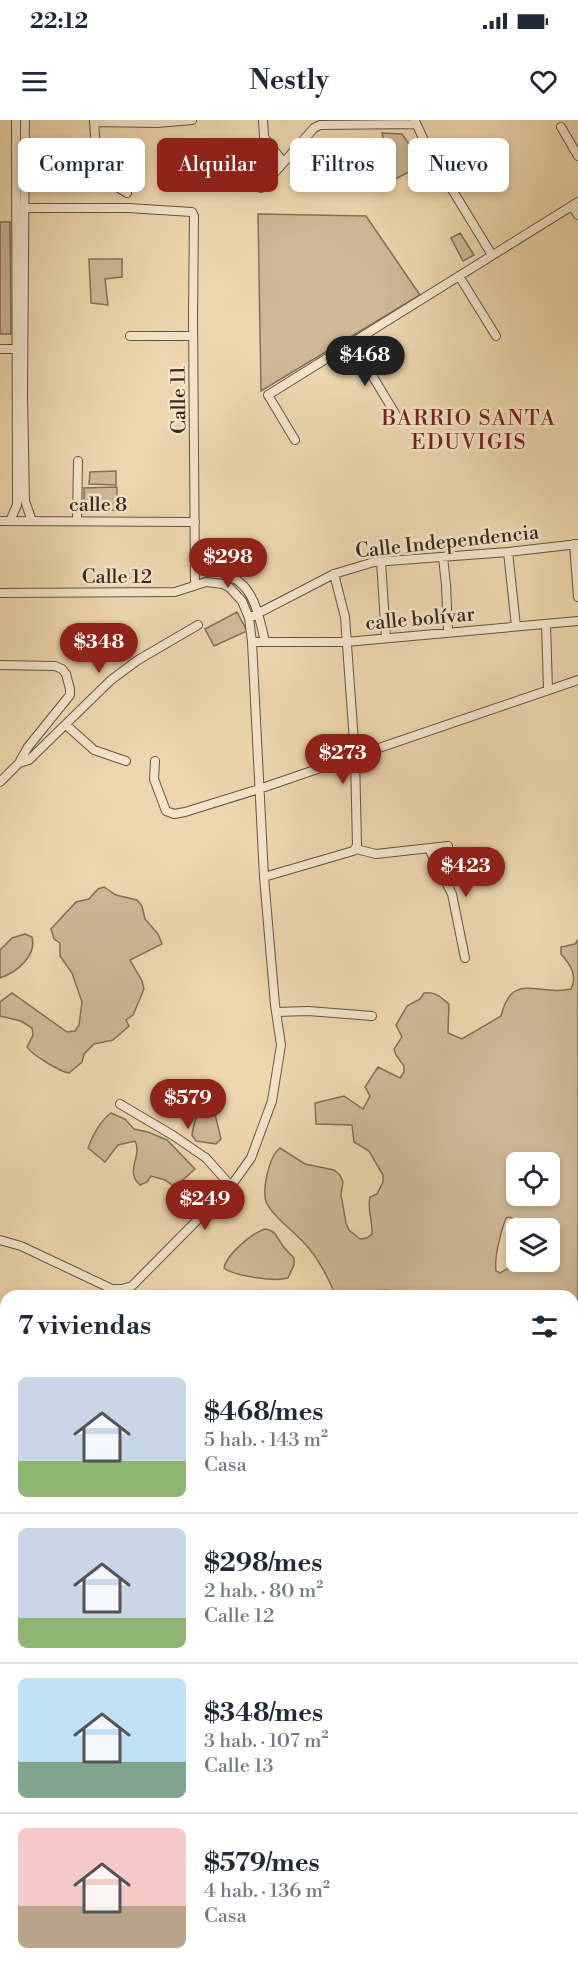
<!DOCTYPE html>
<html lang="es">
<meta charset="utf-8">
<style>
body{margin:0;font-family:"Libre Bodoni",serif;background:#f2f2f3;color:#1f2937;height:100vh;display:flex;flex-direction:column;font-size:22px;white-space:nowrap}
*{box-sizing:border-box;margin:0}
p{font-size:20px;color:#747a83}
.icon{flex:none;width:33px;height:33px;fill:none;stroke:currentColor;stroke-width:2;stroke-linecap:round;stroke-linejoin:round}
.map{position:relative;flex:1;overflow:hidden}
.drawer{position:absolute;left:0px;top:1170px;width:579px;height:686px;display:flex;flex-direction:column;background:#fff;border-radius:18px 18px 0 0;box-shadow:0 3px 9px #0003}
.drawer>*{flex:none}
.guide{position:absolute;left:18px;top:18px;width:543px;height:54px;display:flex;gap:12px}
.tools{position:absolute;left:506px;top:1032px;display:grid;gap:12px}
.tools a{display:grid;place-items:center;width:54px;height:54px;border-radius:9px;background:#fff;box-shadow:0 3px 9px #0003;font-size:30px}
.price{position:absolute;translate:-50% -51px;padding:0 14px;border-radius:21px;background:#8f2418;color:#fff;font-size:20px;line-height:39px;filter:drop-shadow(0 2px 3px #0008)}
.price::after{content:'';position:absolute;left:50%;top:36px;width:18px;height:14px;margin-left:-9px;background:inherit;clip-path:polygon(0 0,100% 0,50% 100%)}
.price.selected{background:#222;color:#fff}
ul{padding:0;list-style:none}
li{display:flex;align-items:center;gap:18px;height:150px;padding:0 18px}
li+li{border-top:2px solid #e0e1e3}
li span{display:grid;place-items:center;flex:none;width:168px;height:120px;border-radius:9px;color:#555}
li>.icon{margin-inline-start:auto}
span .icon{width:72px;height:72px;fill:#fffc;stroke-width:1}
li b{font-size:26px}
h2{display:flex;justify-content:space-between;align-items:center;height:72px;padding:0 18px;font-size:26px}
.pill{padding:0 21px;border-radius:9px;background:#fff;box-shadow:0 3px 9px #0003;font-size:21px;line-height:54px}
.pill.selected{background:#8f2418;color:#fff}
.status{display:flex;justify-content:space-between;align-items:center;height:42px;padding:0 30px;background:#fff;direction:ltr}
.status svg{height:16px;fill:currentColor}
header{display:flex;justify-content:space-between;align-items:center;height:78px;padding:0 18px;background:#fff;font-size:27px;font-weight:700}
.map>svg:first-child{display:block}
.green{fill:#ceb895;stroke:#84705a;stroke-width:1.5;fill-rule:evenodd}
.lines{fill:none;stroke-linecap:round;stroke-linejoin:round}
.minor-casing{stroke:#665442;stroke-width:10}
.tertiary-casing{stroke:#665442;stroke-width:11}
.minor{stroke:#f3e4ca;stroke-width:8}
.tertiary{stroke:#f3e4ca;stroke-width:9}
.labels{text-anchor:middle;stroke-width:5;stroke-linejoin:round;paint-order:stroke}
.street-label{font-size:20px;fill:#39281e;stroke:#f3e4ca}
.neighbourhood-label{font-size:21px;letter-spacing:1.5px;fill:#7a1f14;stroke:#f3e4ca}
</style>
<div class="status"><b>22:12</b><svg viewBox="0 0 49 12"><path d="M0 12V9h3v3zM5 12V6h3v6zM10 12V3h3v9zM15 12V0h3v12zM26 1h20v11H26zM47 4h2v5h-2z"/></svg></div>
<header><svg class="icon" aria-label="menu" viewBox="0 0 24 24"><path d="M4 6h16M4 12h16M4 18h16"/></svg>Nestly<svg class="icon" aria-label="heart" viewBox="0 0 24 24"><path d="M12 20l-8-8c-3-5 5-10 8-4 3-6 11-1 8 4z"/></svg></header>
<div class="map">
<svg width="578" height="1855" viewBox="0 0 578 1855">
<rect width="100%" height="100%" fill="#edd6ad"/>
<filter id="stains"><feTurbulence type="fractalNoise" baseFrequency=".00333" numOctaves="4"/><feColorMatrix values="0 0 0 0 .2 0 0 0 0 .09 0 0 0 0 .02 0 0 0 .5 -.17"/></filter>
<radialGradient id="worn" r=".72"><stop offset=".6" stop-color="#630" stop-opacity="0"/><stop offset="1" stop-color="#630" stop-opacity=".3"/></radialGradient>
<path class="green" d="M382,13L402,14L423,44L392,61Z
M258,94L366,96L420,175L261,271Z
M0,102H10L11,214H0Z
M460,113L474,135L463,141L451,118Z
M89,139H122V157L105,159L108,185L91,183Z
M116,351V365L89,364L90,352Z
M117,367V390L84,391V368Z
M237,492L247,511L214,526L205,509Z
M104,767L116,775L137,780L142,786L145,799L158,814L162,824L130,840L142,861L144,869L133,895L126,900L129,906L113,920L94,924L84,934L82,942L69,953C60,952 31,934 27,927L33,915L32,908L21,901L0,896V882L12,873L67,912L75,911L79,905L82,882L72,853L60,836V823L54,819L51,809L76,782L89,779L98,769Z
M25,814L32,817C37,836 17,852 0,858V830L12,818Z
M578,820V1288L573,1293V1176H400L386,1170L380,1171L379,1176H336C328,1158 319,1139 305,1124C293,1110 276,1100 267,1084C261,1072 269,1036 280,1028L305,1044L334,1050L340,1055L343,1062L341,1075L346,1103L349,1110L360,1119L367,1118L372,1114C373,1101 367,1091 370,1077L377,1074L383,1062V1055L369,1031L354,1022L352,1005L316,1004L315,983L344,976L363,989L370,976L365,967L378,947L400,958L404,952V946L396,935L394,929L402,917L396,905L407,886L420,879L424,873C436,871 440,877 449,884L448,913L462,919L501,896C512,850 538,877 571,869C578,856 570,844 561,834V827L575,824ZM516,1042H549V1076H516ZM509,1097L518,1101V1108H549V1142H516V1111L510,1122L509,1148L500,1153L496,1151C494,1137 501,1111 506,1098Z
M209,991L215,994L221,1019L216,1024L196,1021L192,1015C194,1003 195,992 209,991Z
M111,993L125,999L134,1009L148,1012L167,1020L195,1049L175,1067L165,1060L151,1056L147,1062L140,1065C124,1051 143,1036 135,1021L118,1025L105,1042L88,1028C92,1016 101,1000 111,993Z
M265,1109C276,1110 277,1118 283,1126C286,1130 290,1134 294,1138V1145L288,1158C275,1162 234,1156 224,1148C226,1135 252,1113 265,1109Z
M0,1637H6V1850H178L175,1855H0Z"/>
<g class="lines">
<g class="minor-casing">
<path id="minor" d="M25,0L23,275L25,381L32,401
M94,0C95,16 96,48 107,60C112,65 121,69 127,73
M263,0L264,17L283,42
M415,1L431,35L492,135
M94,2L157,3L192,0
M561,7L578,36
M261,68L314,8L320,5L415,4
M572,86L578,95
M17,88H128L192,92L194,96L193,196L195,464
M459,156L496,216
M130,216H193
M352,222L399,300
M0,229H19
M295,320L268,275L578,82
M0,401L195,402
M10,401L17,385L16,0
M77,401L78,341
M574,424L578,477
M508,432L516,506
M443,437L446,465L448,511
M381,442L386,518
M195,448C248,451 255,476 265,522
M0,473L175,472L206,462L223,464L230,468L242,481L249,498L252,522
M249,498L334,454L374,442L508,432L578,424
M546,504L548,570
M0,545L55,546L62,549L66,554L70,569V575L28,627L19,643L0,662
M66,605L94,630L126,641
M155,641L154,659L166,691L174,694L185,692L259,669L578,560
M19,643L29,640L111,560L138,540L198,505
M356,729L376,734L448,726
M429,729L452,774L465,838
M264,757L353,731L357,726L355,636L345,497L334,454
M276,892L308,891L372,896
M120,984L174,1016L206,1038L231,1066
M0,1120L21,1126L112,1169H122L132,1166L231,1066L251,1038L272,981L281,925L275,885L264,757L252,522H346L578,501
M0,1245L6,1241
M573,1532L578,1527
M573,1656L578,1658
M573,1809L578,1799
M369,1850L370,1855
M482,1855L499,1850
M555,1855V1850"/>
</g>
<g class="tertiary-casing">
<path id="tertiary" d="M0,1473L6,1475
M573,1722L578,1724"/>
</g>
<use href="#minor" class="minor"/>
<use href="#tertiary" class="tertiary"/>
</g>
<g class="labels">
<g class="street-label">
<text transform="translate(178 280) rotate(-91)" y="7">Calle 11</text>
<text x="98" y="391">calle 8</text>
<text transform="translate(447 421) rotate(-6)" y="7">Calle Independencia</text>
<text x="117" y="463">Calle 12</text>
<text transform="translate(420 498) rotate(-5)" y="7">calle bolívar</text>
</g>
<g class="neighbourhood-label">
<text x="469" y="305">BARRIO SANTA<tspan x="469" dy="24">EDUVIGIS</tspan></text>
</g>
</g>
<rect width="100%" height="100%" filter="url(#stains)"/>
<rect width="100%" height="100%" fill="url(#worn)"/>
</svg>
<div class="tools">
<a><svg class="icon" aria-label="locate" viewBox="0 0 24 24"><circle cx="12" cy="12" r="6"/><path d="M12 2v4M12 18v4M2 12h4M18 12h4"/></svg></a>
<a><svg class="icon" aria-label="layers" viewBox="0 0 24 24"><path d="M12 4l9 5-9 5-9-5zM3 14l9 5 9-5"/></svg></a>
</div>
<b class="price selected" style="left:365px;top:267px">$468</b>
<b class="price" style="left:228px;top:469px">$298</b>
<b class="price" style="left:99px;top:554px">$348</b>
<b class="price" style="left:343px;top:665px">$273</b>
<b class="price" style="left:466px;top:778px">$423</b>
<b class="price" style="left:188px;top:1010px">$579</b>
<b class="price" style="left:205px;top:1111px">$249</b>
<div class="guide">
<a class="pill">Comprar</a>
<a class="pill selected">Alquilar</a>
<a class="pill">Filtros</a>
<a class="pill">Nuevo</a>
</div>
<section class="drawer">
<h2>7 viviendas<svg class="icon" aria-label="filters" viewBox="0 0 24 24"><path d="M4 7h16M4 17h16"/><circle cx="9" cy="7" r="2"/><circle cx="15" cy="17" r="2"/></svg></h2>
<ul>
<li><span style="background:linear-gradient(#c9d6e8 70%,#8fb573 0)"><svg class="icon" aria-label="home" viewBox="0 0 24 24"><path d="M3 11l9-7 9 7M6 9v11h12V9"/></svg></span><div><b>$468/mes</b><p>5 hab. · 143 m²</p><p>Casa</p></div></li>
<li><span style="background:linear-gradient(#c9d6e8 75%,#8fb573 0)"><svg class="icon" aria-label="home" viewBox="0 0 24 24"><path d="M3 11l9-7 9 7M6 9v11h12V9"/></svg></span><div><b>$298/mes</b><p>2 hab. · 80 m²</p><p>Calle 12</p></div></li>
<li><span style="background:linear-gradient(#bfe0f5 70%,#7fa58c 0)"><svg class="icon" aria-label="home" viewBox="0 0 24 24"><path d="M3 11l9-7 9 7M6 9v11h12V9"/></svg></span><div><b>$348/mes</b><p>3 hab. · 107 m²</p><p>Calle 13</p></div></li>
<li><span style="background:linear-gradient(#f6c9c9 65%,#b9a48a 0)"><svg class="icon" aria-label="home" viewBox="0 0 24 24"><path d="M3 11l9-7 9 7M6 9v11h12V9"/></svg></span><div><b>$579/mes</b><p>4 hab. · 136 m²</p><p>Casa</p></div></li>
</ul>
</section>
</div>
